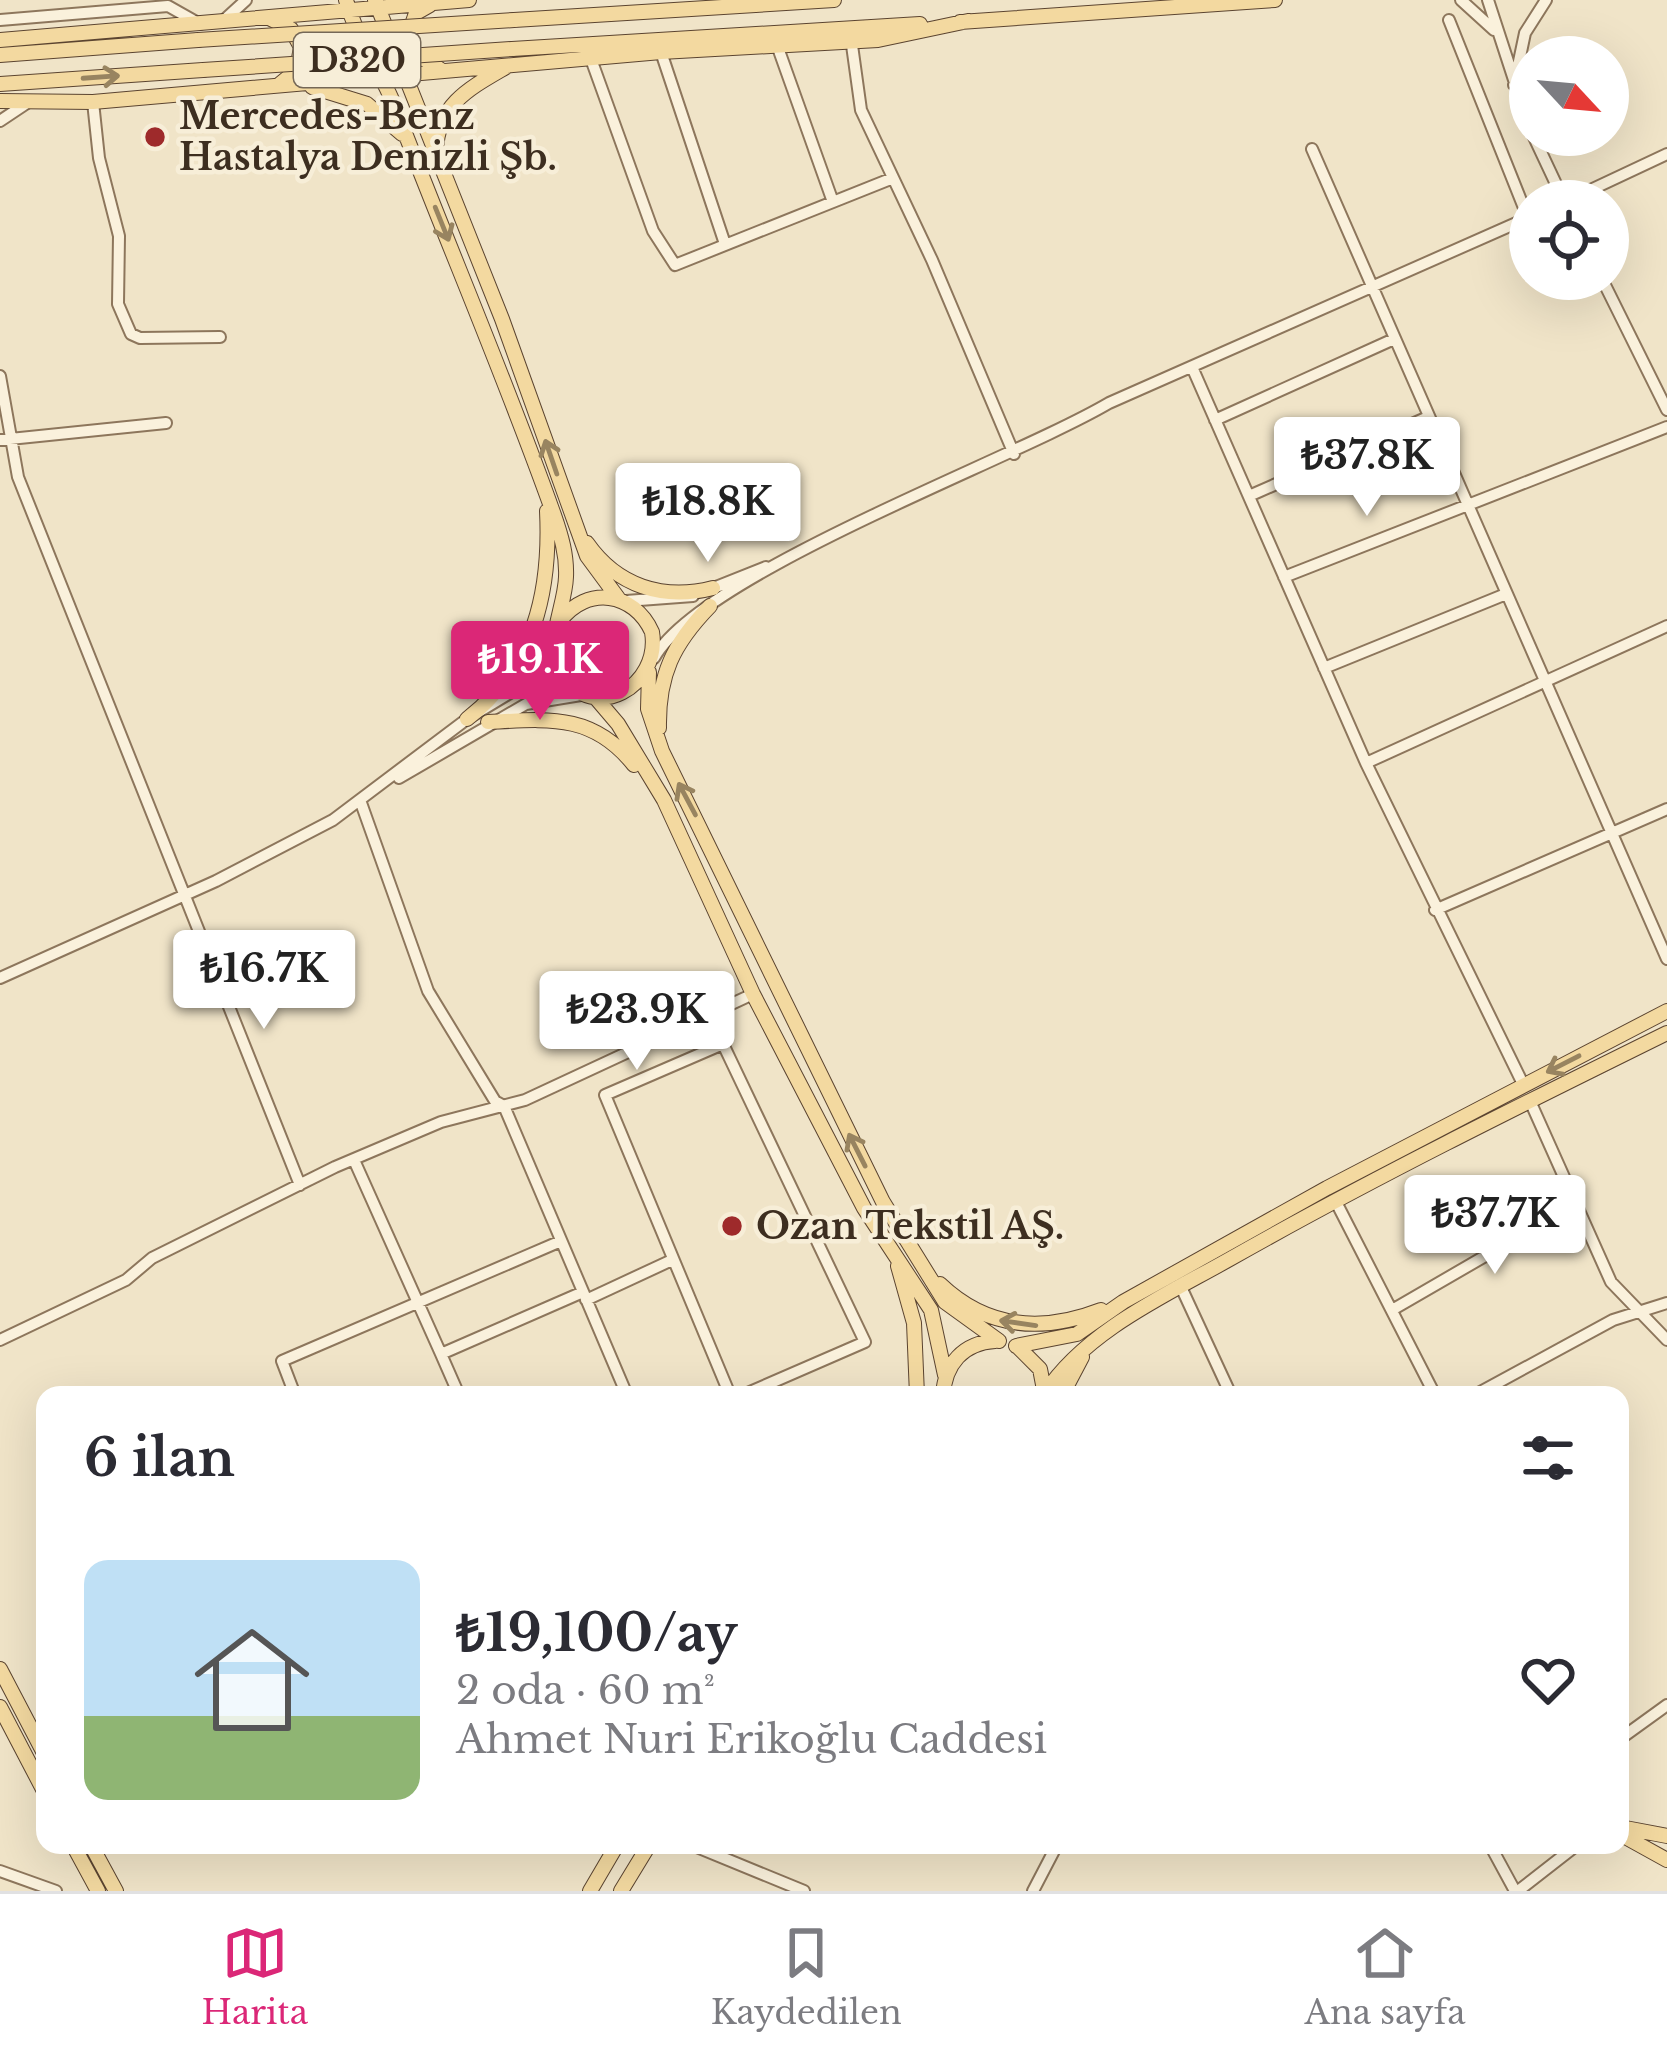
<!DOCTYPE html>
<html lang="tr">
<meta charset="utf-8">
<style>
body{margin:0;font-family:"Libre Baskerville",serif;background:#f7f7f7;color:#2b2b33;height:100vh;display:flex;flex-direction:column;font-size:45px;white-space:nowrap}
*{box-sizing:border-box;margin:0}
p{font-size:39px;color:#7c7c81}
.icon{flex:none;width:66px;height:66px;fill:none;stroke:currentColor;stroke-width:2;stroke-linecap:round;stroke-linejoin:round}
.map{position:relative;flex:1;overflow:hidden}
.side{position:absolute;left:36px;top:1386px;width:1593px;height:468px;display:flex;flex-direction:column;background:#fff;border-radius:24px;box-shadow:0 12px 48px #0002}
.side>*{flex:none}
.needle{width:78px;rotate:116deg}
.controls{position:absolute;left:1509px;top:36px;display:grid;gap:24px}
.controls a{display:grid;place-items:center;width:120px;height:120px;border-radius:50%;background:#fff;box-shadow:0 12px 48px #0002;font-size:60px}
.price{position:absolute;translate:-50% -102px;padding:0 27px;border-radius:12px;background:#fff;color:#222;font-size:39px;line-height:78px;filter:drop-shadow(0 3px 6px #0008)}
.price::after{content:'';position:absolute;left:50%;top:72px;width:36px;height:27px;margin-left:-18px;background:inherit;clip-path:polygon(0 0,100% 0,50% 100%)}
.price.on{background:#db2777;color:#fff}
ul{padding:0;list-style:none}
li{display:flex;align-items:center;gap:36px;height:300px;padding:0 48px}
li+li{border-top:3px solid #e1e1e2}
li span{display:grid;place-items:center;flex:none;width:336px;height:240px;border-radius:24px;color:#555}
li>.icon{margin-inline-start:auto}
span .icon{width:144px;height:144px;fill:#fffc;stroke-width:1}
li b{font-size:51px}
h2{display:flex;justify-content:space-between;align-items:center;height:144px;padding:0 48px;font-size:51px}
.tabs{display:flex;justify-content:space-around;align-items:center;height:168px;border-top:3px solid #e1e1e2;background:#fff;font-size:33px;color:#7c7c81}
.tabs a{display:grid;justify-items:center;gap:6px}
.tabs .on{color:#db2777}
.map>svg:first-child{display:block}
.lines{fill:none;stroke-linecap:round;stroke-linejoin:round}
.minor-casing{stroke:#8d765c;stroke-width:14}
.major-casing{stroke:#5b4430;stroke-width:16}
.minor{stroke:#faf1dc;stroke-width:10}
.major{stroke:#f3d9a0;stroke-width:14}
.major-bridge-casing{stroke:#5b4430;stroke-width:16;stroke-linecap:butt}
.major-bridge{stroke:#f3d9a0;stroke-width:14}
.oneway{stroke:#988460}
.poi-dot{fill:#9e2a2b;stroke:#f7eed8;stroke-width:4.5}
.labels{text-anchor:middle;stroke-width:9;stroke-linejoin:round;paint-order:stroke}
.shield{fill:#f7eed8;stroke:#756857;stroke-width:3}
.shield-label{font-size:33px;font-weight:bold;fill:#3d2e20}
.poi-label{font-size:36px;font-weight:bold;fill:#3d2e20;stroke:#f7eed8;text-anchor:start}
</style>
<div class="map">
<svg width="1667" height="1891" viewBox="0 0 1667 1891">
<rect width="100%" height="100%" fill="#f0e4c8"/>
<g class="lines">
<g class="minor-casing">
<path id="minor" d="M1461,0L1494,30
M1488,0L1530,129
M0,20L168,6L200,24
M1449,20L1528,218
M222,22L246,0
M851,38L861,110L932,260L1014,454
M777,45L833,202
M661,52L725,244
M591,59L653,231L675,265L893,178
M1514,85L1525,33L1546,0
M93,102L99,158L119,236L118,304L131,334L140,338L220,337
M0,121L27,103
M1533,135L1564,201
M1312,149L1667,959
M1567,201L1667,154
M1602,279L1667,410
M1192,367L1366,763L1523,1084
M0,376L18,477L300,1185
M1215,420L1394,339
M0,440L166,423
M1249,496L1428,417
M1284,577L1667,427
M711,589L766,567
M626,601L693,596
M654,658C702,573 1010,461 1109,403L1530,217
M1324,668L1506,594
M1366,763L1667,626
M399,778L526,704L581,695
M360,800L428,991L495,1101L504,1106L627,1395
M1435,910L1667,809
M0,978L216,881L333,820L467,719L510,693L553,639
M1530,1101L1611,1282L1667,1340
M354,1160L441,1354
M1335,1200L1435,1395
M1181,1287L1231,1395
M586,1300L672,1260
M1392,1310L1575,1204
M0,1340L126,1280L152,1258L335,1167L441,1122L525,1100L753,994
M295,1395L282,1361L561,1241
M459,1395L441,1354L583,1292
M730,1395L605,1095L723,1044L865,1342L743,1395
M1475,1395L1613,1320L1667,1303
M1620,1739L1667,1705
M692,1845L804,1891
M1490,1845L1515,1891
M0,1871L56,1891
M1033,1891L1057,1845
M1518,1891L1577,1845"/>
</g>
<g class="major-casing">
<path id="major" d="M346,0C356,37 381,71 395,107C447,243 505,377 554,515C561,535 567,555 566,577C565,608 543,646 561,674C594,725 661,686 652,632C634,592 587,585 560,621
M375,0L502,319L587,556L618,598
M430,5L416,13L407,39L413,52L441,70
M271,19L291,29L301,47L297,70L280,84
M514,20L834,0
M960,22L1275,0
M0,40L469,0
M512,49L920,24
M0,55L198,40
M0,84L203,70
M312,87L367,104L402,134
M0,101L93,102L661,52L878,40L968,21
M436,150C438,104 470,88 506,67
M587,543C617,586 663,601 713,588
M649,672L648,709L662,751L883,1202L945,1302L999,1341
M595,697L618,724L664,800L753,994L864,1208L931,1310L945,1375
M467,719C534,667 551,591 547,511
M488,722C548,719 593,713 634,765
M659,728C658,675 673,644 710,606
M898,1266L914,1323L917,1395
M940,1284C987,1329 1042,1333 1101,1310
M1016,1346L1077,1334L1123,1302L1327,1188L1667,1011
M1017,1346L1040,1369L1045,1395
M1045,1393C1086,1331 1164,1296 1228,1260C1371,1179 1519,1106 1667,1033
M943,1395C945,1364 963,1343 995,1341
M1062,1395L1082,1357
M0,1669L45,1755
M0,1707L45,1793
M1620,1827L1667,1836
M1620,1834L1667,1860
M73,1845L98,1891
M91,1845L116,1891
M590,1891L617,1845
M621,1891L649,1845"/>
</g>
<use href="#minor" class="minor"/>
<use href="#major" class="major"/>
<g class="major-bridge-casing">
<path id="major-bridge" d="M198,40L514,20
M203,70L512,49"/>
</g>
<use href="#major-bridge" class="major-bridge"/>
</g>
<defs><path id="oneway-shaft" d="M-6 0H5M1.5-3L5.5 0L1.5 3" fill="none" stroke-width="1.6" stroke-linecap="round" stroke-linejoin="round" transform="scale(3)"/></defs>
<g class="oneway">
<use href="#oneway-shaft" transform="translate(101 77) rotate(-4)"/>
<use href="#oneway-shaft" transform="translate(442 224) rotate(68)"/>
<use href="#oneway-shaft" transform="translate(551 457) rotate(-109)"/>
<use href="#oneway-shaft" transform="translate(687 799) rotate(-118)"/>
<use href="#oneway-shaft" transform="translate(1563 1064) rotate(153)"/>
<use href="#oneway-shaft" transform="translate(857 1150) rotate(-117)"/>
<use href="#oneway-shaft" transform="translate(1018 1323) rotate(-172)"/>
</g>
<g class="poi-dot">
<circle cx="155" cy="137" r="12"/>
<circle cx="732" cy="1226" r="12"/>
</g>
<g class="labels">
<rect class="shield" x="294" y="33" width="126" height="54" rx="9"/>
<g class="shield-label">
<text x="357" y="72">D320</text>
</g>
<g class="poi-label">
<text x="179" y="129">Mercedes-Benz<tspan x="179" dy="41">Hastalya Denizli Şb.</tspan></text>
<text x="756" y="1239">Ozan Tekstil AŞ.</text>
</g>
</g>
</svg>
<div class="controls">
<a><svg class="needle" viewBox="-14 -14 28 28"><path d="M0-13l5 13h-10z" fill="#e53935"/><path d="M0 13l5-13h-10z" fill="#7c7c81"/></svg></a>
<a><svg class="icon" aria-label="locate" viewBox="0 0 24 24"><circle cx="12" cy="12" r="6"/><path d="M12 2v4M12 18v4M2 12h4M18 12h4"/></svg></a>
</div>
<b class="price" style="left:1367px;top:519px">₺37.8K</b>
<b class="price" style="left:708px;top:565px">₺18.8K</b>
<b class="price on" style="left:540px;top:723px">₺19.1K</b>
<b class="price" style="left:264px;top:1032px">₺16.7K</b>
<b class="price" style="left:637px;top:1073px">₺23.9K</b>
<b class="price" style="left:1495px;top:1277px">₺37.7K</b>
<section class="side">
<h2>6 ilan<svg class="icon" aria-label="filters" viewBox="0 0 24 24"><path d="M4 7h16M4 17h16"/><circle cx="9" cy="7" r="2"/><circle cx="15" cy="17" r="2"/></svg></h2>
<ul>
<li><span style="background:linear-gradient(#bfe0f5 65%,#8fb573 0)"><svg class="icon" aria-label="home" viewBox="0 0 24 24"><path d="M3 11l9-7 9 7M6 9v11h12V9"/></svg></span><div><b>₺19,100/ay</b><p>2 oda · 60 m²</p><p>Ahmet Nuri Erikoğlu Caddesi</p></div><svg class="icon" aria-label="heart" viewBox="0 0 24 24"><path d="M12 20l-8-8c-3-5 5-10 8-4 3-6 11-1 8 4z"/></svg></li>
</ul>
</section>
</div>
<nav class="tabs">
<a class="on"><svg class="icon" aria-label="map" viewBox="0 0 24 24"><path d="M3 6l6-2 6 2 6-2v14l-6 2-6-2-6 2zM9 4v14M15 6v14"/></svg>Harita</a>
<a><svg class="icon" aria-label="saved" viewBox="0 0 24 24"><path d="M7 4h10v16l-5-4-5 4z"/></svg>Kaydedilen</a>
<a><svg class="icon" aria-label="home" viewBox="0 0 24 24"><path d="M3 11l9-7 9 7M6 9v11h12V9"/></svg>Ana sayfa</a>
</nav>
